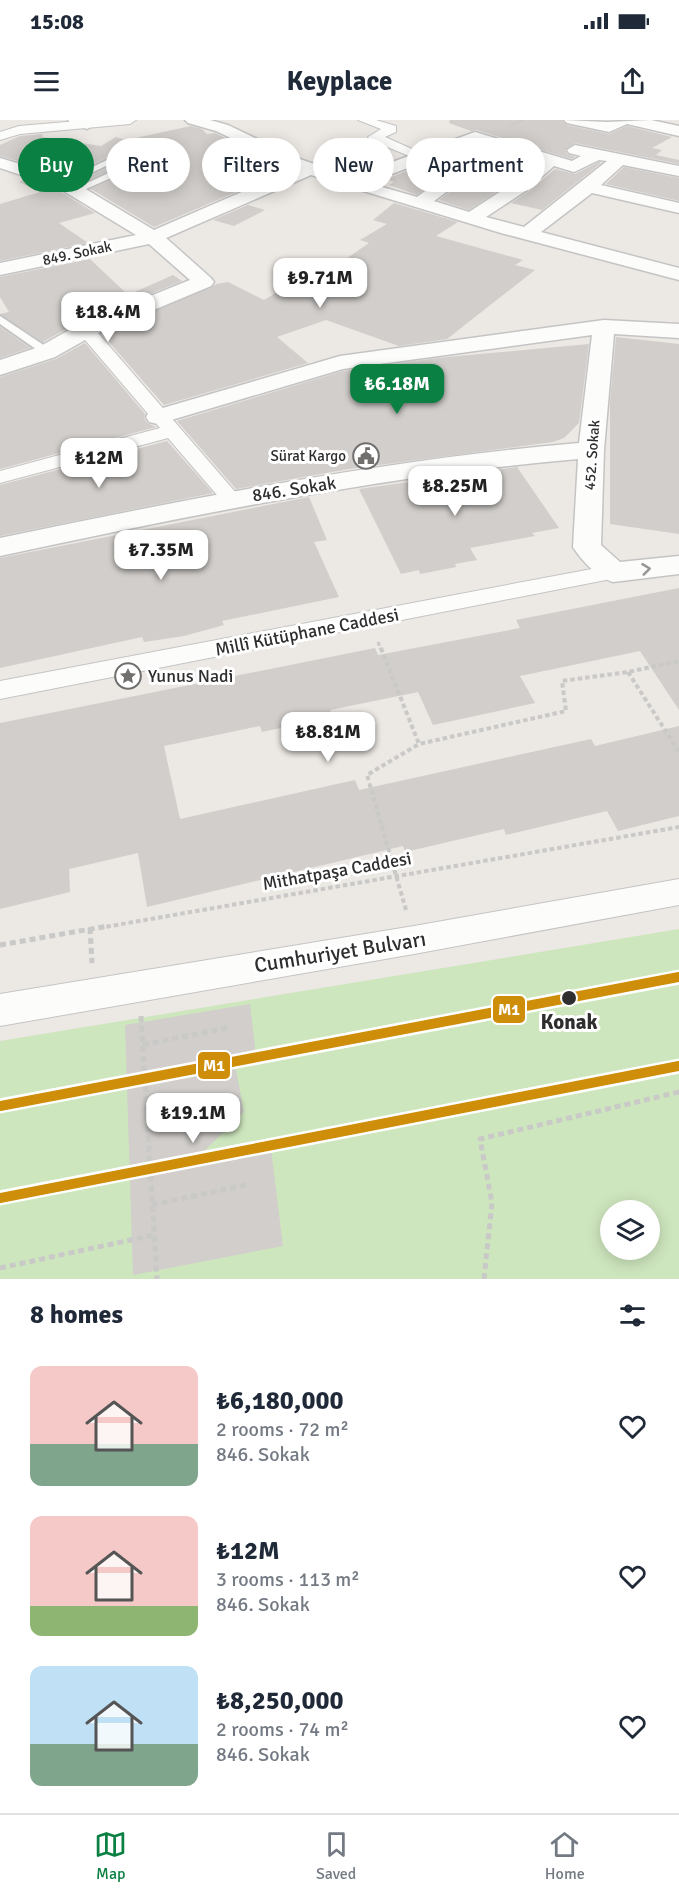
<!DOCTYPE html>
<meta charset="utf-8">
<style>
body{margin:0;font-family:Signika,sans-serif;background:#f6f6f7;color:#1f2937;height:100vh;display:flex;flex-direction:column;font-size:22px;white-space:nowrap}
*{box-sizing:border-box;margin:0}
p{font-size:20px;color:#747a83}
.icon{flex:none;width:33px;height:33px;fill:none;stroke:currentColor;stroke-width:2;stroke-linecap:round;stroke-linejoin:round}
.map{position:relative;height:1159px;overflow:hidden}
.panel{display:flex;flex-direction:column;background:#fff;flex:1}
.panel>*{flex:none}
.top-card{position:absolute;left:18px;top:18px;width:644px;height:54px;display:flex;gap:12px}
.buttons{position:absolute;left:600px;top:1080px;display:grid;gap:12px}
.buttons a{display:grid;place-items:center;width:60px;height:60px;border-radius:50%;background:#fff;box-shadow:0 3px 15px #0003;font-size:30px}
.price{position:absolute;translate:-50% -51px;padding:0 14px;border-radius:12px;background:#fff;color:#222;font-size:20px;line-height:39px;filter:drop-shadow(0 2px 3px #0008)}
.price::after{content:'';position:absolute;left:50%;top:36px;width:18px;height:14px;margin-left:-9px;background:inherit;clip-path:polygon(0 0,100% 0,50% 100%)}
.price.selected{background:#0b8043;color:#fff}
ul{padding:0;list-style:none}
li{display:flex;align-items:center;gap:18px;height:150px;padding:0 30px}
li span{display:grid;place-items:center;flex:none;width:168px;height:120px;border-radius:12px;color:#555}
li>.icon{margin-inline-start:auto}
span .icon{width:72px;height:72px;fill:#fffc;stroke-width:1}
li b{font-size:26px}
h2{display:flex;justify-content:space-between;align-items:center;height:72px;padding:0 30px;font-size:26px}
.pill{padding:0 21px;border-radius:27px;background:#fff;box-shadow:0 3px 15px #0003;font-size:21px;line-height:54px}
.pill.selected{background:#0b8043;color:#fff}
.status{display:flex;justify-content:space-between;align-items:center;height:42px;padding:0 30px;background:#fff;direction:ltr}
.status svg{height:16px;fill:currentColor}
header{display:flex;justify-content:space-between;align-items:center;height:78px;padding:0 30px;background:#fff;font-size:27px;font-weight:700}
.tab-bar{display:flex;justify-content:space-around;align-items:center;height:84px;border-top:2px solid #e0e1e3;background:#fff;font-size:16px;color:#747a83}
.tab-bar a{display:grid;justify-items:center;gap:3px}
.tab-bar .selected{color:#0b8043}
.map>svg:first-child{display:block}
.green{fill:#cee6be;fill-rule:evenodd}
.building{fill:#d1cecb}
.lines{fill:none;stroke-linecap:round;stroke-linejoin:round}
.service-casing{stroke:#c5c4c5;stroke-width:4}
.pedestrian-casing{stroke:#c5c4c5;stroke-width:2}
.minor-casing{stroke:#c5c4c5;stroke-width:3}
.path-far3{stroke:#c9c9c8;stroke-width:2;stroke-dasharray:2 1.5;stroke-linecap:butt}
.path-far2{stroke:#c9c9c8;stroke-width:3;stroke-dasharray:4 2;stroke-linecap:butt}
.path-far1{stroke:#c9c9c8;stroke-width:4;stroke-dasharray:4.5 3;stroke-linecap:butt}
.path{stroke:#c9c9c8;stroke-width:5;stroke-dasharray:6 4;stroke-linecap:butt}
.service{fill:#fcfcfb;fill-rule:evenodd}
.pedestrian{fill:#fcfcfb;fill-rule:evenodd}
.minor{fill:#fcfcfb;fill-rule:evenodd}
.metro-1-casing{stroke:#fff;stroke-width:15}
.metro-1{stroke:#cf8e09;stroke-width:10}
.oneway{stroke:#959594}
.stop-dot{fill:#2e2e2e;stroke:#fff;stroke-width:2}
.labels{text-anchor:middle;stroke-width:6;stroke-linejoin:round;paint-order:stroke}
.far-street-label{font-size:15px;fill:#2e2e2e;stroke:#fff}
.far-poi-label{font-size:15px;fill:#2e2e2e;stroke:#fff;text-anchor:end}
.street-label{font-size:18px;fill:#2e2e2e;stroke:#fff}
.poi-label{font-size:18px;fill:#2e2e2e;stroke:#fff;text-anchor:start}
.near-street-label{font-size:21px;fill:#2e2e2e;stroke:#fff}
.near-stop-label{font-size:21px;font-weight:bold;fill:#2e2e2e;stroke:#fff}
.line-badge{stroke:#fff;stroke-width:2}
.badge-label{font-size:16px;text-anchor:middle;font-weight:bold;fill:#fff}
</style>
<div class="status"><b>15:08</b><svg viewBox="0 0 49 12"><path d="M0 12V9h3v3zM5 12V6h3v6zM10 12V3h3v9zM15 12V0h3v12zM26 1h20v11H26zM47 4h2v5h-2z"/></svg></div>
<header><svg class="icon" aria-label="menu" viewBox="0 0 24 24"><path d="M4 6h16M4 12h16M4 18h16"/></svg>Keyplace<svg class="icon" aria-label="share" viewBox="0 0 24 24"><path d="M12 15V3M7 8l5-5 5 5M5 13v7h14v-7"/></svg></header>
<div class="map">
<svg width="679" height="1159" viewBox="0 0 679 1159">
<rect width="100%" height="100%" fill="#ece8e4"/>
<path class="green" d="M679,809V1159H0V921ZM610,1090H650V1130H610Z"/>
<path class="building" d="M450,0H562L567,5L609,14L627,6L672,17L652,28L662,30L656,35L679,40V44L575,23L565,30L567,34L575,37L572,39L476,10L471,11L449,3Z
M191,6L202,9L207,14L215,13L290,49L154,107L91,69L130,52L132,47L127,43L81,63L78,62L157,24V20L148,18L68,56L0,36V25L20,16L43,14L42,17L101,26L116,17L126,20Z
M476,24L534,43L514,60L469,90L439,80L466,60L469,55L464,49H451L417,75L389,65L394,62L386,59Z
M599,42L601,43L542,90L511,83L528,72L555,49L575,54Z
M624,47L679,58V81L606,64Z
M25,59L56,69L95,93L59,103L88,123L0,141V84L40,72L19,62Z
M394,83L458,102L436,116L523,140L515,145L535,150L447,219L399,226L326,200L277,217L308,243L164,285L102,214L217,164L228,162L264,180L301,158L314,161L369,123L360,120L387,104L373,100Z
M248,85L265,90L234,106L213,100Z
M90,139L128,175L173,155L182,161L77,203L43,222L0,194L9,192L0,177V157Z
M0,207L30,228L0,238Z
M616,217L679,224V414L610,404V281Z
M85,223L145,294L144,298L147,303L156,307L0,349V257L56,239Z
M589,224L579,303L564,318L553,322L349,349L236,369L177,301L343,251L437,238Z
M167,321L213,373L0,416V365Z
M517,347L559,408L532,413L535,416L470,428L477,440L455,444L456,447L420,454L419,450L401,454L359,369Z
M309,377L327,420L314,422L339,477L222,501L224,505L184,516L144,522L142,517L0,548V438Z
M679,468V590L640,531L520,556L535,583L433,605L418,572L330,590L332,597L262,612L260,606L164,626L180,699L355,660L359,670L591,619L595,626L679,606V696L618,711L607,691L506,715L504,709L405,732L403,726L147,787L138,733L69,749L70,772L0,789V603L375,528L378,535L520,508L516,500Z
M250,884L256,936L234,940L244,992L191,1044L271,1029L283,1126L133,1155L125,905Z"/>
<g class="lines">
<g class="service-casing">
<path id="service" d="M149,20L156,22L66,65L59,63Z
M126,45L130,48L129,50L79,72L72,70Z
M0,196L51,230V234H43L0,204Z"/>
</g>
<g class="pedestrian-casing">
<path id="pedestrian" d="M90,0H136L130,4L20,14L0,20V12L19,6Z
M358,0H376L396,6V12L385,17L430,37L429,40H419L370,20L368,17L381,9Z
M86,205L92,206L237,374L240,378L237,382L230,384L223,382L168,318L0,363V351L160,308L80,214L78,210L80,206Z
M613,445L621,447L624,452L621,457L0,579V561Z
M679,759V785L414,834L0,906V874L414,806Z"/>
</g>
<g class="minor-casing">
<path id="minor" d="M68,0H91L95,4L87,9L71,3Z
M185,0H210L228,5L297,38L351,57L475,12L572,41L581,36L569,33L567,30L575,25L679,46V56L623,45L601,65L679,83V93L592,73L541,112L679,148V160L501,113L311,55L166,118L211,158L214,162L211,166L94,215L55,237L0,255V240L39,227L78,205L190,160L149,124L0,155V143L136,115L57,67L0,48V38L69,59L154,110L295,49L216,11L188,3ZM476,22L539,42L515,62L469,92L434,81L464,59L467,55L464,51H452L417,77L368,63ZM599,40L607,41L524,107L486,97L527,70L554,46L574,52Z
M564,0L607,2L651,0L679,6V16L627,4L609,12L567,3Z
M604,200L679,204V218L614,214L604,330L601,425L620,442L679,436V454L613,462C597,457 582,441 573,427L578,339C382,356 191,395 0,436V418C192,378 384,340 579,323L592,215L343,249L158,304L149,302L146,297L149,292L340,236Z"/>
</g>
<path class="path-far3" d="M511,5L523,0"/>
<path class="path-far2" d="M378,522L381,530"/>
<path class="path-far1" d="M381,528L419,624L566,591L562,561L628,552L679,541
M628,552L679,632
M406,790L367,655L419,624
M99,808L679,707"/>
<path class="path" d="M90,808L92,843
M0,825L108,806
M141,896L157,1159
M143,925L231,907
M152,1085L250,1064
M0,1148L154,1115
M484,1159L492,1083L480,1019L679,972"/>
<use href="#service" class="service"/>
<use href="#pedestrian" class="pedestrian"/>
<use href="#minor" class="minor"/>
<g class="metro-1-casing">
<path id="metro-1" d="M0,986L679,857
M0,1078L679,946"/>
</g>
<use href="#metro-1" class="metro-1"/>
</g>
<defs><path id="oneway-chevron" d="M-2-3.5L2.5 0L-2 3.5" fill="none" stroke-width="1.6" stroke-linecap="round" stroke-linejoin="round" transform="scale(1.5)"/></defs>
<use class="oneway" href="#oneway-chevron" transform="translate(646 449) rotate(-7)"/>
<defs>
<g id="civic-ring" transform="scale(1.35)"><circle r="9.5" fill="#fff" stroke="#706f6e" stroke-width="1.5"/><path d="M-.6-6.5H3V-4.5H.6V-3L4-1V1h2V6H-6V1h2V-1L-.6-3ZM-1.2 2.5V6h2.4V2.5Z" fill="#706f6e"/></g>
<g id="sight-ring" transform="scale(1.35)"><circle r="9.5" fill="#fff" stroke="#706f6e" stroke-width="1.5"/><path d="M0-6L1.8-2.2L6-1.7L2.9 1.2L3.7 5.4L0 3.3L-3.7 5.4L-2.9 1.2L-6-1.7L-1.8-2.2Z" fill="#706f6e"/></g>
</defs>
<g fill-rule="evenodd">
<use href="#civic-ring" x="366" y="336"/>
<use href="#sight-ring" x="128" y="556"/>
</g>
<circle class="stop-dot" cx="569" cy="878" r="8"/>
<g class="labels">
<g class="far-street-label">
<text transform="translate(77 133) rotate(-12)" y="5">849. Sokak</text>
<text transform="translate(592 335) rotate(-86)" y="5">452. Sokak</text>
</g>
<g class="far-poi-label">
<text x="346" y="341">Sürat Kargo</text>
</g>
<g class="street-label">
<text transform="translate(294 369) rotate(-9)" y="6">846. Sokak</text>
<text transform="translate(307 512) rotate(-11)" y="6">Millî Kütüphane Caddesi</text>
<text transform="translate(337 751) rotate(-10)" y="6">Mithatpaşa Caddesi</text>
</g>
<g class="poi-label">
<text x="148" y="562">Yunus Nadi</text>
</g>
<g class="near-street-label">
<text transform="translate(340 832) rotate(-9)" y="7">Cumhuriyet Bulvarı</text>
</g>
<g class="near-stop-label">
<text x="569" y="909">Konak</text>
</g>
</g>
<g class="line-badge">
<rect x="492" y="875" width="34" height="29" rx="6" fill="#cf8e09"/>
<rect x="197" y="931" width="34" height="29" rx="6" fill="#cf8e09"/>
</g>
<g class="badge-label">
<text x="509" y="895">M1</text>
<text x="214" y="951">M1</text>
</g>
</svg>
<div class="buttons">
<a><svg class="icon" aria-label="layers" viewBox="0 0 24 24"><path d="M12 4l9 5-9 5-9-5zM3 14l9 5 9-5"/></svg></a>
</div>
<b class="price" style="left:320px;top:189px">₺9.71M</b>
<b class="price" style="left:108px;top:223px">₺18.4M</b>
<b class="price selected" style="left:397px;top:295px">₺6.18M</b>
<b class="price" style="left:99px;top:369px">₺12M</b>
<b class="price" style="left:455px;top:397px">₺8.25M</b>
<b class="price" style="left:161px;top:461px">₺7.35M</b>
<b class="price" style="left:328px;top:643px">₺8.81M</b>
<b class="price" style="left:193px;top:1024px">₺19.1M</b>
<div class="top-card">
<a class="pill selected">Buy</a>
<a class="pill">Rent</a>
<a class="pill">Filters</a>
<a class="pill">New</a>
<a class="pill">Apartment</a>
</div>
</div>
<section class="panel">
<h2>8 homes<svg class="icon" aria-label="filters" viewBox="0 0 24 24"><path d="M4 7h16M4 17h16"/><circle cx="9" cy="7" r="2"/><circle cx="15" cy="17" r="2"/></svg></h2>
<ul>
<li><span style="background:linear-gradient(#f6c9c9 65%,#7fa58c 0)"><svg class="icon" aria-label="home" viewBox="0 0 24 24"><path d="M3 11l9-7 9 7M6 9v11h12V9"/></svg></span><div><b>₺6,180,000</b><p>2 rooms · 72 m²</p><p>846. Sokak</p></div><svg class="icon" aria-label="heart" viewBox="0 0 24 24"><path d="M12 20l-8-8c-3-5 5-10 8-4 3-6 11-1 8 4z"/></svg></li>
<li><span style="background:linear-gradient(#f6c9c9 75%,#8fb573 0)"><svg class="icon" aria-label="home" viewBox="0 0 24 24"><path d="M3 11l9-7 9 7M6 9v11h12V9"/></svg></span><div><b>₺12M</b><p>3 rooms · 113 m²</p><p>846. Sokak</p></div><svg class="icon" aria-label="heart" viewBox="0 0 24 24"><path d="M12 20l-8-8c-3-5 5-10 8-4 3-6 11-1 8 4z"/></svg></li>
<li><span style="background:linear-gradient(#bfe0f5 65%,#7fa58c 0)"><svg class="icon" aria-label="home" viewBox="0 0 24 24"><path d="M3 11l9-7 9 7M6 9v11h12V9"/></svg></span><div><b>₺8,250,000</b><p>2 rooms · 74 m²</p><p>846. Sokak</p></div><svg class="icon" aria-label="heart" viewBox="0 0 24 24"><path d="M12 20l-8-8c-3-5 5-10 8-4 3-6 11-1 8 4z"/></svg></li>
</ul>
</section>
<nav class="tab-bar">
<a class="selected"><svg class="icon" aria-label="map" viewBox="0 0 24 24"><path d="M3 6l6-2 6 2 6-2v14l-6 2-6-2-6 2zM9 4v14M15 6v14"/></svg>Map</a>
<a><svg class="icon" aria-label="saved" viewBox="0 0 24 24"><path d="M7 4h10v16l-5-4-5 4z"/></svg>Saved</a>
<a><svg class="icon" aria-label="home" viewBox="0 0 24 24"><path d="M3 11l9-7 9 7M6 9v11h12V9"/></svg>Home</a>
</nav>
